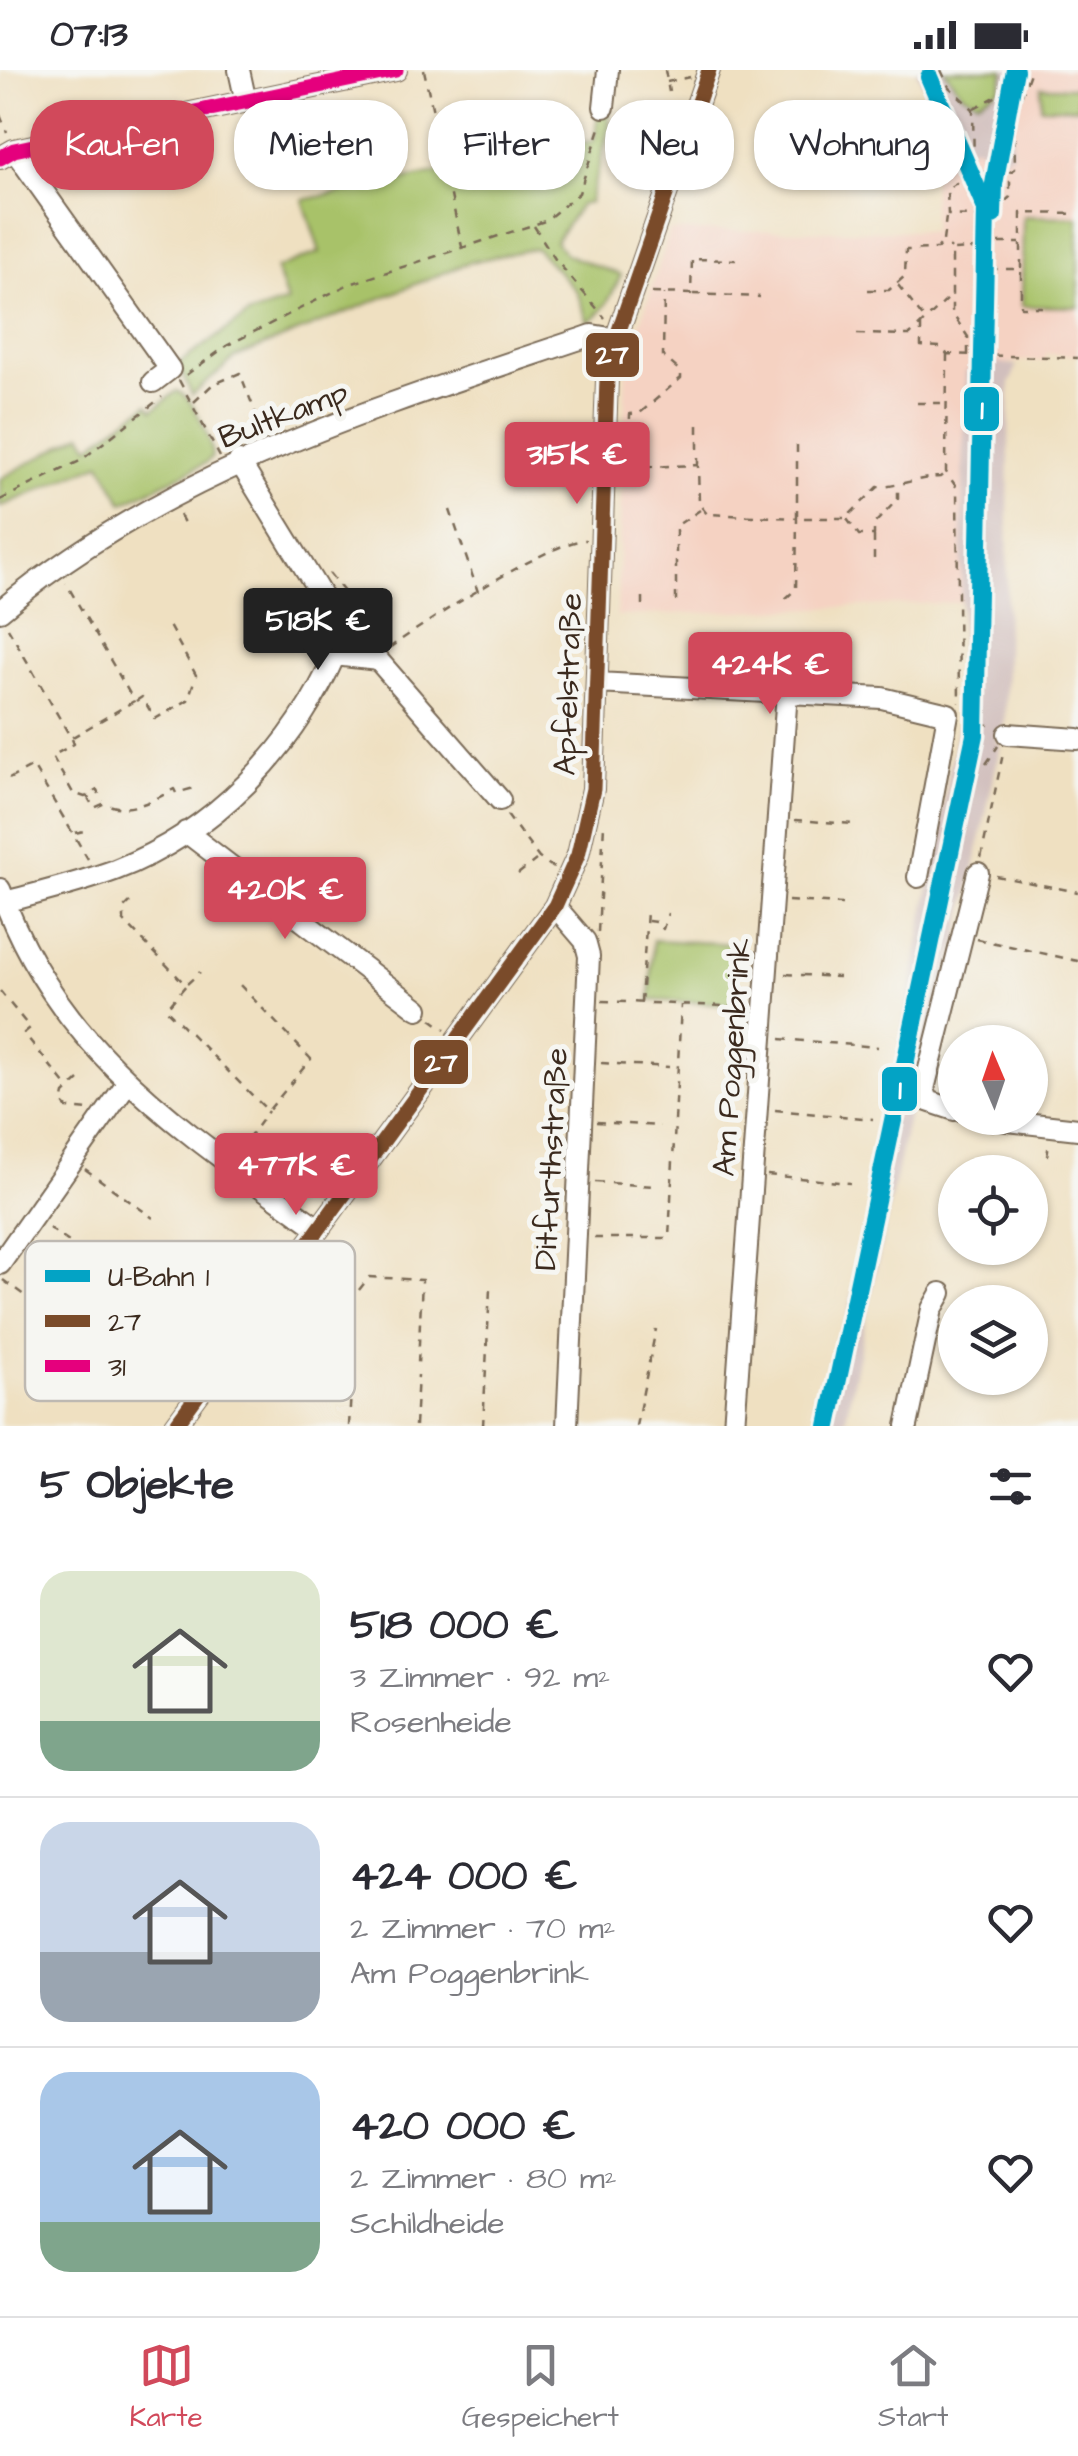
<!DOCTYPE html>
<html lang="de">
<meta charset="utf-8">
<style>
body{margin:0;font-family:"Architects Daughter",sans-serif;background:#f2f2f3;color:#2b2b33;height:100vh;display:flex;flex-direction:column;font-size:38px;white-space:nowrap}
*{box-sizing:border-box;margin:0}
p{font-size:32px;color:#7c7c81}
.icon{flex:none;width:55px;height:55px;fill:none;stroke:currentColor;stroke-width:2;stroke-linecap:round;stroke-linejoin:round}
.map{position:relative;height:1356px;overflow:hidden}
.details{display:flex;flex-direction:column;background:#fff;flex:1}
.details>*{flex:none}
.banner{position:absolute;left:30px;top:30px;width:1020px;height:90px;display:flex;gap:20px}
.needle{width:65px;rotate:358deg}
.tools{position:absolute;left:938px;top:955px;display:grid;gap:20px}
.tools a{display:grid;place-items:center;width:110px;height:110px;border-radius:50%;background:#fff;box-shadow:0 2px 8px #0004;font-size:50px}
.price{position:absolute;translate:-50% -85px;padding:0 22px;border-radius:10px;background:#d1495b;color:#fff;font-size:32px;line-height:65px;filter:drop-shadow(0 2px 5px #0008)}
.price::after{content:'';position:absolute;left:50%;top:60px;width:30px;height:22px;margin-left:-15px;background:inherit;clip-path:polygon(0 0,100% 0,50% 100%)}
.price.active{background:#222;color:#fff}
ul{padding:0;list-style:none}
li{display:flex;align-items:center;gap:30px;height:250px;padding:0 40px}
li+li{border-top:2px solid #e1e1e2}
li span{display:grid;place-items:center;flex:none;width:280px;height:200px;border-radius:30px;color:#555}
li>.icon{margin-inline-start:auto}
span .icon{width:120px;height:120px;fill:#fffc;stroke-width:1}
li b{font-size:42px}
h2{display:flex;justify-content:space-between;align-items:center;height:120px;padding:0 40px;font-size:42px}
.pill{padding:0 35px;border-radius:40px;background:#fff;box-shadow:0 2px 8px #0004;font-size:35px;line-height:90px}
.pill.active{background:#d1495b;color:#fff}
.status{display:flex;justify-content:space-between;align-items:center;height:70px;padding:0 50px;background:#fff;direction:ltr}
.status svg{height:28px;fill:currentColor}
.menu{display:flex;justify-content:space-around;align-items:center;height:140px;border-top:2px solid #e1e1e2;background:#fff;font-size:28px;color:#7c7c81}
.menu a{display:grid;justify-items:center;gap:5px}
.menu .active{color:#d1495b}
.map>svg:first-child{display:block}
.built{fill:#f5d2c2}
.industrial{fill:#d1bfbd}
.green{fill:#a8c269;stroke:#727644;stroke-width:2.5}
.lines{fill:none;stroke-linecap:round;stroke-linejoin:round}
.minor-casing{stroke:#7a6a57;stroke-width:24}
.path{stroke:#7a6a57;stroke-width:2.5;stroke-dasharray:8 8;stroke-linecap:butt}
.minor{stroke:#fff;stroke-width:20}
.tram{stroke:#3b2a1e;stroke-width:2.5}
.bus-1-casing{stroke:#f6f6f2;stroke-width:22}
.bus-2-casing{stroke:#f6f6f2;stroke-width:22}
.bus-1{stroke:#7a4b2a;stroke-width:15}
.bus-2{stroke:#e5007d;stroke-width:15}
.metro-1-casing{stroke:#f6f6f2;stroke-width:25}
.metro-1{stroke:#03a3c5;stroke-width:18}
.labels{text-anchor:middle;stroke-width:10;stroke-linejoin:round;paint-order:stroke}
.street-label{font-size:32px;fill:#3b2a1e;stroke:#f6f6f2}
.key{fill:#f6f6f2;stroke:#beb9b2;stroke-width:2.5}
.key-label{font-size:28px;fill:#3b2a1e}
.line-badge{stroke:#f6f6f2;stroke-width:4}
.badge-label{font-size:28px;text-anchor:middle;font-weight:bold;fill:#fff}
</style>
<div class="status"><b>07:13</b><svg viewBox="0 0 49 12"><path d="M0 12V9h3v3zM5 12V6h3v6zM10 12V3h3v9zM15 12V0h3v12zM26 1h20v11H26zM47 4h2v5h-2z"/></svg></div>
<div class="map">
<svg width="1078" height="1356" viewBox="0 0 1078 1356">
<rect width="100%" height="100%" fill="#f6f6f2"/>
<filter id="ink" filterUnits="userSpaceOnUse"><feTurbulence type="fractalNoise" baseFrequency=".01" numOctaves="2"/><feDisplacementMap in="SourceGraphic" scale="20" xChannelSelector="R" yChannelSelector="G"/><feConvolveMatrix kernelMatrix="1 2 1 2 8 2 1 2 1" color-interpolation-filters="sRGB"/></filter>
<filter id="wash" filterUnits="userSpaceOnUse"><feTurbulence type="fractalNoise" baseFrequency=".0048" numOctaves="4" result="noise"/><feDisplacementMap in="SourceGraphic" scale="40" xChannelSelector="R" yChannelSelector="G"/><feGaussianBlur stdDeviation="2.25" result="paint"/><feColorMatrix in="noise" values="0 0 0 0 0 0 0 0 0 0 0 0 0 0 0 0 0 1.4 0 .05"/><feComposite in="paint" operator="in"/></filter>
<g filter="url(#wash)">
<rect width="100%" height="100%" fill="#efe0c1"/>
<path class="built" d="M1023,0H1078V285L1046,284L1045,291H1021L965,302L964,532L617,546L626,299L670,161H932L933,97L952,79L978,76L1012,83V47Z"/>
<path class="industrial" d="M916,0H1023L1012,47V83L1002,89H986L978,77L952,79Z
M980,291L1017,295L1010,314L1005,652L996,673L1001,674L959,866L909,1042L844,1356H824L880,1096L959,644L965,302Z"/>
<path class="green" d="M944,0H1004L1000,18L978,31L962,23Z
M1041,17H1078V38L1041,37Z
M608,36L610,57L589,133L580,135L555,172L567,185L621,205C612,223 606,241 588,252L577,222L536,178L470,192L236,287L192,325L178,294L248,245L287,232L276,199L320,182L303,130L594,71L599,38Z
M1023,146L1078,147V237L1022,236Z
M177,321C193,327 211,368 212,386L206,393L123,433L101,393L0,437V409L82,364L90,376L148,334L153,340Z
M653,870L736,874L733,934L650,930Z"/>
</g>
<g filter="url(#ink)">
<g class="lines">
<g class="minor-casing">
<path id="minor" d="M239,0L246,32
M604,37L608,0
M14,80L170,299L153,312
M0,88L14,80L396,0
M239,391L320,523L335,585L378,590L500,730
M0,541C170,398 385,335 592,265L616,269
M597,613L882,628L948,644L918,807
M1008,664L1078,669
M186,762L418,939
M0,819C58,983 186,1062 319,1159
M5,832C42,822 80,813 115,800C214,762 293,680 335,585
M555,836L585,871L589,886L567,1356
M955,1040L928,1031L924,1019L978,803
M981,1048L1078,1059
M0,1194L127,1013
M175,1356L555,836L578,785L593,719L607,309L616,269L709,0
M734,1356L787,622
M907,1356L932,1239L941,1223"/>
</g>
<path class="path" d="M424,0L462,177
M665,0L669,22
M941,0L949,17L973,39L974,101
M667,12L690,7
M974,38L999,25
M0,45L7,62
M946,147L943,171L951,179
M980,151L974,146L948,145L947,119L974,102H1008
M534,156L555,189L605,248
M983,173H1020
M990,199H1021V143L1078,144
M1021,202V237H1049
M898,215L925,250
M868,220H889L905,206L906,180L937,179L943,171
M652,223L691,224L692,189L736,190
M693,224L760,227
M921,255V276L940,277L947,284L1078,288
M857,264L910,265L951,226
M947,284L946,402L957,418L959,633
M988,284L990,173
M968,285V267L952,243V180L973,179L981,173V153L1010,127V102L1015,99L1014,47L1031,0
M186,305L228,275L347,215L545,151L579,123L602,52
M179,310L220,387
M194,332L212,315L240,303L256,344
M917,333H945
M698,355V394
M797,375V448H846L878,417C901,416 915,408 940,407L945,403
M629,397L630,344L640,343L681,308V302L663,286L664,224
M645,397L698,395L699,434L707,444L797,448L796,519L784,530
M0,430L80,391L162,327
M450,440L478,522
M180,445L185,455
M847,449L859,465H874V454L898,429V418
M874,466V489
M329,503L386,574
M676,531V456L700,440
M643,535V522
M8,558L71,668L134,631L66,513
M389,578C423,554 551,470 586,470
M136,631L142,627L155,649L188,630L196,605L167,552
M966,648L992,656
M72,669L74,674L52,686L73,723L85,727L97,720L103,731
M986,694L998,676
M9,709L33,696L88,789
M87,726L94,738L105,733C126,745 153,731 174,719L176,723L194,718
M507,745L539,788L554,798
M795,750L853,754
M75,763L84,761
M981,788L1004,679
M518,804L536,790
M996,806L1078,822
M788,831L842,834
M130,832L124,838V851L186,915L166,939L268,1041L311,989L239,914
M648,851L657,852L663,859L668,843
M598,862L604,755
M977,869L1078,891
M785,904L839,907
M187,914L200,902
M0,921L30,958L24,963L69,1019
M602,931L749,937
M641,933L647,841
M431,949L445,959
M780,969L878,977
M601,993L669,997
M79,1010L64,1024L62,1033L67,1038L88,1040
M775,1040L873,1049
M596,1052L660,1056
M238,1082L268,1041
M1047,1086L1049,1073
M85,1099L153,1148
M767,1105L850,1113
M595,1112L653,1116
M49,1158L113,1203
M594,1168H669L681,935
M3,1210L67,1256
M359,1220L369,1207L422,1210L418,1294
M349,1356L352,1302
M415,1356L418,1305
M483,1356L490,1219
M636,1356L656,1259
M822,1356L854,1202"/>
<use href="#minor" class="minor"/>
<path class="tram" d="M925,0L929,7"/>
<g class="bus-1-casing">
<path id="bus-1" d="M175,1356L555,836L578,785L593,719L607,309L616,269L709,0"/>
</g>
<g class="bus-2-casing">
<path id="bus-2" d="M0,88L14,80L396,0"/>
</g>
<use href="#bus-1" class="bus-1"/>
<use href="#bus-2" class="bus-2"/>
<g class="metro-1-casing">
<path id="metro-1" d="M993,145L994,114L1015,0
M828,1356L975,665L986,139L929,7"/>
</g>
<use href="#metro-1" class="metro-1"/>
</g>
</g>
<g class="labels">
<g class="street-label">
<text transform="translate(283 344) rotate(-21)" y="11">Bultkamp</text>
<text transform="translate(567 614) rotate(-88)" y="11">Apfelstraße</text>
<text transform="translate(731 987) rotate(-86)" y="11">Am Poggenbrink</text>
<text transform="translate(550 1089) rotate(-87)" y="11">Ditfurthstraße</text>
</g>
</g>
<rect x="25" y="1171" width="330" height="160" rx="15" class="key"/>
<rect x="45" y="1200" width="45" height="12" fill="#03a3c5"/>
<rect x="45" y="1245" width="45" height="12" fill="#7a4b2a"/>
<rect x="45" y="1290" width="45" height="12" fill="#e5007d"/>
<g class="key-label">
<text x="108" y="1216">U-Bahn 1</text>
<text x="108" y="1261">27</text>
<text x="108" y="1306">31</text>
</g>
<g class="line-badge">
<rect x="584" y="261" width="57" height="48" rx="10" fill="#7a4b2a"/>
<rect x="962" y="315" width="39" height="48" rx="10" fill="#03a3c5"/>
<rect x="412" y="968" width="58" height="48" rx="10" fill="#7a4b2a"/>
<rect x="880" y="995" width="39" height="48" rx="10" fill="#03a3c5"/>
</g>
<g class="badge-label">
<text x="612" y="294">27</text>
<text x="982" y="349">1</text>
<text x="441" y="1002">27</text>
<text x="900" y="1029">1</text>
</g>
</svg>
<div class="tools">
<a><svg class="needle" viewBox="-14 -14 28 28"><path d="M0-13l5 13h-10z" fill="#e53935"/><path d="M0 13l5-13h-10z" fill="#7c7c81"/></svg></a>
<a><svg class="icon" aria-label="locate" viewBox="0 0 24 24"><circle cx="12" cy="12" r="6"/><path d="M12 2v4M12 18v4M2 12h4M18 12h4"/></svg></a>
<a><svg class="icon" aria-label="layers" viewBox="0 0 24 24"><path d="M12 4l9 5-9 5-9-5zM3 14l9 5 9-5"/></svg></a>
</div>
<b class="price" style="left:577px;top:437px">315K €</b>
<b class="price active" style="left:318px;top:603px">518K €</b>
<b class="price" style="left:770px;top:647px">424K €</b>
<b class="price" style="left:285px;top:872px">420K €</b>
<b class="price" style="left:296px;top:1148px">477K €</b>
<div class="banner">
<a class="pill active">Kaufen</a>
<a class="pill">Mieten</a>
<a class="pill">Filter</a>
<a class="pill">Neu</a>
<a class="pill">Wohnung</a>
</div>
</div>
<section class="details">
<h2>5 Objekte<svg class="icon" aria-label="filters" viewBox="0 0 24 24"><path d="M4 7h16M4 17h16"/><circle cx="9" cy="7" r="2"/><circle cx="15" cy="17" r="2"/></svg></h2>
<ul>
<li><span style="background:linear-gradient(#dfe7d0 75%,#7fa58c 0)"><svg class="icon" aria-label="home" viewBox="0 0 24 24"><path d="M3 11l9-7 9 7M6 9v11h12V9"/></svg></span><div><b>518 000 €</b><p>3 Zimmer · 92 m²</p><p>Rosenheide</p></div><svg class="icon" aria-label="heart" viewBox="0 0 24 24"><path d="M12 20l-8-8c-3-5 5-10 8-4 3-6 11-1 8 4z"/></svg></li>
<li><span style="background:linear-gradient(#c9d6e8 65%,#9aa5b1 0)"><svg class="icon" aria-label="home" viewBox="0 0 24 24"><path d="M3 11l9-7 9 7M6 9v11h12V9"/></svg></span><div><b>424 000 €</b><p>2 Zimmer · 70 m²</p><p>Am Poggenbrink</p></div><svg class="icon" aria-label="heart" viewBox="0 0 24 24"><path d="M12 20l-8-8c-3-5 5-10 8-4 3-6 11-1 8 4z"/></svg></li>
<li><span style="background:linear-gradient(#a9c7e8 75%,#7fa58c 0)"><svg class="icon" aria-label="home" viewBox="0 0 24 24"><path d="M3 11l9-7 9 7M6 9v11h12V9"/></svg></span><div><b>420 000 €</b><p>2 Zimmer · 80 m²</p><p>Schildheide</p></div><svg class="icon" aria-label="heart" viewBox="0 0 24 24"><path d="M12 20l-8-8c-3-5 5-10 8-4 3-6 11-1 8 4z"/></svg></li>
</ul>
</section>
<nav class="menu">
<a class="active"><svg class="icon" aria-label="map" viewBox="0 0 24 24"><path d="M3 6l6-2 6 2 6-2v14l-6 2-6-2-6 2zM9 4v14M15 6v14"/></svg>Karte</a>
<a><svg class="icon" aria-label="saved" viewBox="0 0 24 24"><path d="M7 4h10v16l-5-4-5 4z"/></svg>Gespeichert</a>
<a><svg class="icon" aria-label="home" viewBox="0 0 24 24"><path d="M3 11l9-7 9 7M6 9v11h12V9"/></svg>Start</a>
</nav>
